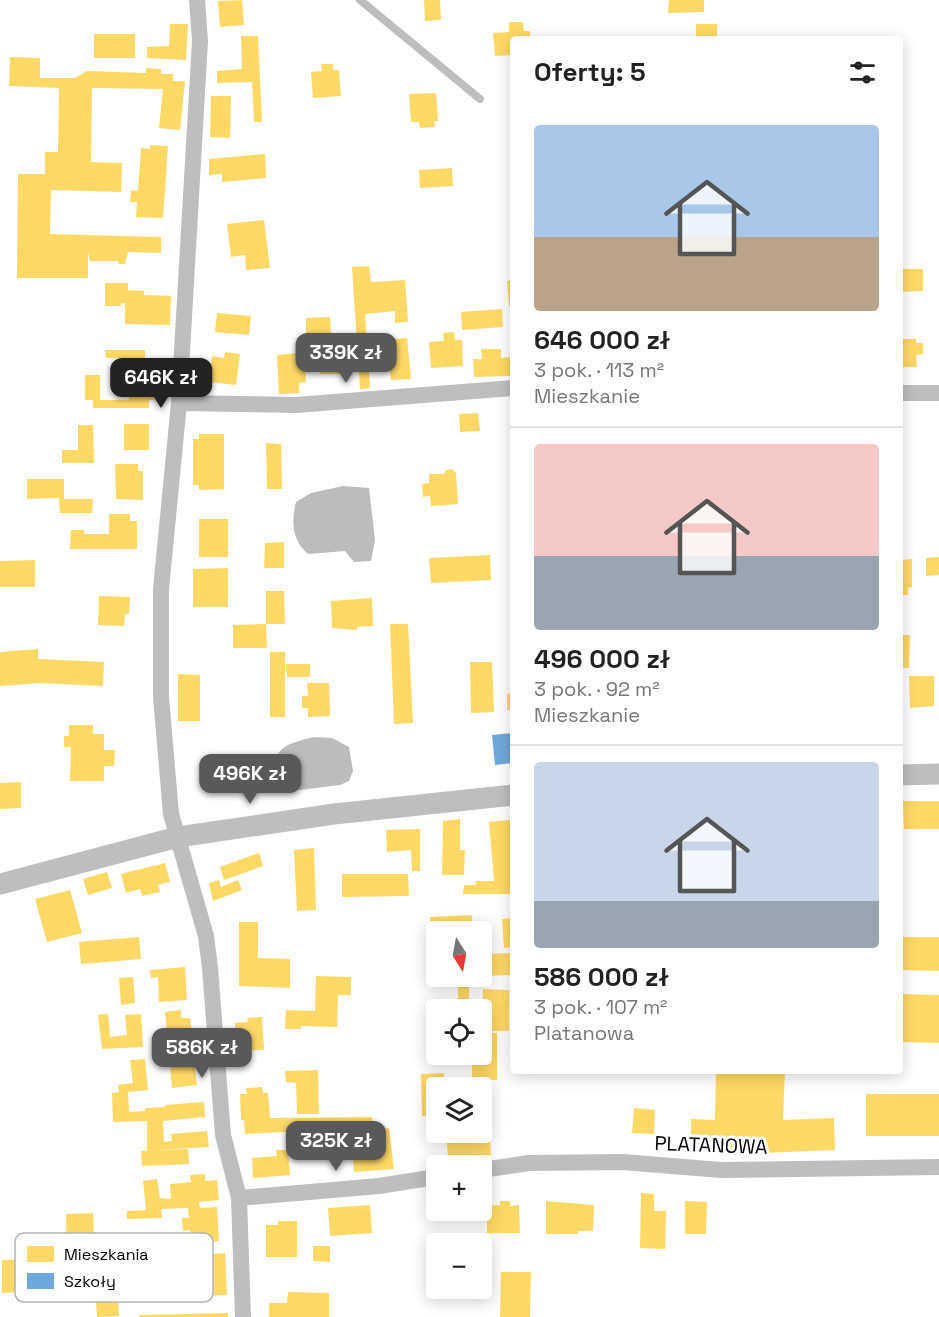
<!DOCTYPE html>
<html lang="pl">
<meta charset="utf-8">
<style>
body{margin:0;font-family:"Space Grotesk",sans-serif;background:#f6f6f6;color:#222;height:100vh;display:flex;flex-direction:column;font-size:22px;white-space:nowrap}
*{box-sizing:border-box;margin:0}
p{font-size:20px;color:#767676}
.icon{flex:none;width:33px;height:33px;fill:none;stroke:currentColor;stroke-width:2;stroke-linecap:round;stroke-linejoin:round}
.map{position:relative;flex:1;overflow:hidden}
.sheet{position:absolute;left:510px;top:36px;width:393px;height:1038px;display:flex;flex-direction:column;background:#fff;border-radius:6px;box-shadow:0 3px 15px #0003}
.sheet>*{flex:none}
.needle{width:39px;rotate:169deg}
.buttons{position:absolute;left:426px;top:921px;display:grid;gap:12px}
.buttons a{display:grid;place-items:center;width:66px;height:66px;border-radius:6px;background:#fff;box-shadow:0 3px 15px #0003;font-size:30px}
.price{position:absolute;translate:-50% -51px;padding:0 14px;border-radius:12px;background:#595959;color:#fff;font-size:20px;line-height:39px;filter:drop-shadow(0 2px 3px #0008)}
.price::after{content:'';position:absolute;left:50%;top:36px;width:18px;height:14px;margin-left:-9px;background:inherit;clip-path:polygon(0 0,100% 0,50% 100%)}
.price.current{background:#222;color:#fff}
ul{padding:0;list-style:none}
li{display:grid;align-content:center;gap:12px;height:318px;padding:0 24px}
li+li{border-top:2px solid #e0e0e0}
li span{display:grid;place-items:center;height:186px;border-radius:6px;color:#555}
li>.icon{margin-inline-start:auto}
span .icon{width:108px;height:108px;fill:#fffc;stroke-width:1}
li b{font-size:26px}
h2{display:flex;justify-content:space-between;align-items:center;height:72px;padding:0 24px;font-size:26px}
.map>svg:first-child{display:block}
.water{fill:#bcbcbc}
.homes{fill:#ffd966}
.schools{fill:#6fa8dc}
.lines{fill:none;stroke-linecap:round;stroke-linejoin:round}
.service{stroke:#bebebe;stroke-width:8}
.minor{stroke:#bebebe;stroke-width:16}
.tertiary{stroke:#bebebe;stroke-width:21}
.labels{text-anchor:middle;stroke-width:6;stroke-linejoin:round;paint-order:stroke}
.street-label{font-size:20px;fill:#000;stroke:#fff}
.key{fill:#fff;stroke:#b2b2b2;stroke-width:1.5}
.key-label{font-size:16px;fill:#000}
</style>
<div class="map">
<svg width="939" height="1317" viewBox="0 0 939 1317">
<rect width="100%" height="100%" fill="#fff"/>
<path class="water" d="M343,486L369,488L375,540L371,561L354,562L345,551L308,554C292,540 291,522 296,502L311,493Z
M314,737L332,738L349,747L353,771L349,781L340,785L284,792L275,789C272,750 277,746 314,737Z"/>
<path class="homes" d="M242,0L244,25L220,27L218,1Z
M424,0H440L441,20L425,21Z
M669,0H704V12L668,13Z
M509,22H523L524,31H530V39H513V55L495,56L493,33L509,32Z
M170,24H188L186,60L147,58V47L169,46Z
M696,24H717V39H696Z
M94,34H135V58H94Z
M241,36H258L262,122H254L252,82L217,83V71L242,69Z
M10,57L40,58V78H75L87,71L146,73V68L161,69V74H173V81H185L180,130L159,128L163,89L92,88L91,162L122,163L121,192L51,190L50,234L161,237V253L128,252L125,264H118V261H90L88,252V278H17L18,174H45V152H58L59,88L9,86Z
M321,64H333V70H339L341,96L313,98L311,72L322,71Z
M436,93L438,121H434L435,127L420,128L419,122H411L409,94Z
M211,96H231L230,138L210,137Z
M150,145L168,146L163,218L136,217L137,202H130L131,190L138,191L141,148L150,149Z
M265,154L266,178L222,182V174L209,175V159Z
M452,168L453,186L420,188L419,170Z
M264,220L270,268L246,270L245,255L231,257L227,224Z
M369,266L371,282L405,280L408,322L395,323V311L365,314L370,388L360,389L352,267Z
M900,269H923V291L900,292Z
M513,280V306H509L507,281Z
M105,283H128V290L144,291V295L171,296L170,325L125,324V303H121V306H105Z
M502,309L503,327L462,330L461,312Z
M217,313L251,316L249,335L215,332Z
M330,317L331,333L306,334V318Z
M454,332L455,340H462L463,366L431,368L429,342L444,341L443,333Z
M407,338L411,379L391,380L387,340Z
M900,339H916V343H923V354L916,355L917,367H900Z
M345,346V374H320V347Z
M481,349H501V358L510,357L512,376L474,377L473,359H482Z
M105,350H145V358H106Z
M225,352L240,354L236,385L209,382L212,356L224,358Z
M297,353L298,365H305L306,382L299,383V393L279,394L277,355Z
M133,367L154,368V400H149V408H93V400H85V375H100V400H129V374H133Z
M478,413L480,431L460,432L459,414Z
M124,424H149V450H124Z
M78,425H93L94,463H62V450H78Z
M199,434H224V489L199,490V485H193V439H199Z
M266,443L281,444L282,489H267Z
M115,464H138V471H143V500L116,499Z
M452,469L456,473L458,504L431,506L430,496L423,497L422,484L429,483V474H444L446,470Z
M27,479H64V499H93L92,513H60L59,498L27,499Z
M109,514H130V521H137V549H70L71,530H84V534H109Z
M199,519H228V557H199Z
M284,542V568H264L265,543Z
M490,555L491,580L431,583L429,558Z
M939,557V575L926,576V558Z
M912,559V587L908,588V595H903V611H900V564L902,560Z
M35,560V587H0V561Z
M228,568V607H193V569Z
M266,591H284L285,624H266L267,648H233V625L266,624Z
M99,596L130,597L129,614H125L124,626L98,625Z
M372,598L373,626L357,627V630L332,628L331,601Z
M390,624H408L413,723L394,724Z
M900,635H910L909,668H900Z
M38,649V659L104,662L103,686L40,683L0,686V652Z
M270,652H285V717H270Z
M470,662H492L494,712L471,713Z
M286,664H310V677H287Z
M178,674L200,675V721H178Z
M909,676H934V706L910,708Z
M307,683H329L330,716L308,717V708H302V696H308Z
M513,693V710H507V694Z
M69,725H93V734H104V750H115L114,766H104V781H70L71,747H64V736H69Z
M21,782V808L0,809V783Z
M903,801H939V829H904Z
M460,819V850H465L464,875H442L443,821Z
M511,820L513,894H463L464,885H476L475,881H494L489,822Z
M420,829V871H412L411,850L387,852L386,830Z
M314,848L316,910L297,911L294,850Z
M259,853L263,866L224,880L220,867Z
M165,863L170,882L158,885L160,892L142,896L140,889L126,893L121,874Z
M107,872L112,888L88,895L83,879Z
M342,874H408L409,896L342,897Z
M219,880L221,887L238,880L242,890L213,901L209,883Z
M70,890L82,933L47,942L35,899Z
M472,915L473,932H436V940H431L430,917Z
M513,918V947L504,948L502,919Z
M239,922H258V958L290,959V988L239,986Z
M139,937L141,959L81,964L79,942Z
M900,937H939V971L900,970Z
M513,953V975L482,976V954Z
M185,967L187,1000L159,1002L158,977L151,978L150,970Z
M316,976L351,977V995H338L337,1027L301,1026V1029H285L286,1010L315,1011Z
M133,977L135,1003L121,1005L119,978Z
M469,977V1010H458V978Z
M483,989L509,990V1031H482Z
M900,994L939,995V1043L900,1042Z
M181,1010V1018H190L193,1042L168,1045L165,1012Z
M108,1014L110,1037L127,1035L125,1015L141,1014L143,1047L102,1049L98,1015Z
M262,1017L264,1050L236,1051L235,1023L248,1022L247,1018Z
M482,1033H497V1080L472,1081V1054H482Z
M189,1055L190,1062H194L197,1085L172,1088L170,1064L178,1063V1056Z
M145,1059L148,1090L128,1092L129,1112L145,1111V1108L165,1107V1105L204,1102L205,1117L163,1121L164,1142L172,1141L171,1134L207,1131L209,1147L155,1150L188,1149L189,1164L142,1166L141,1151H147V1121L113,1122L112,1093L119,1092L118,1085L133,1083L130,1060Z
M318,1070L319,1114H297L296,1083L286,1082L285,1071Z
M716,1071H785L783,1120L834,1118L835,1150L764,1153L691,1151V1119L715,1120Z
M444,1073L445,1088H436V1116H422L421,1074Z
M262,1087L263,1093H268L270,1118L372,1117L373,1129L389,1128L394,1169L354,1172L351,1136L302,1137V1131L245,1134L244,1120H241L240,1094H247L246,1088Z
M866,1094H939V1136H866Z
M634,1108L655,1110L654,1134L632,1133Z
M489,1124L491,1155L448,1157L446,1132H482V1125Z
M276,1150H288L290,1175L253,1178L252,1158L277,1156Z
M205,1174V1181L217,1180L219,1200L199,1202L200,1208L217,1207L219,1241L191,1243L190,1230L183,1231L182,1218H189L188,1208L161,1209L162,1218L127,1219V1211L146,1210L143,1181L157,1179L160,1198L171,1199L170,1184L191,1182L190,1175Z
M641,1193L654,1194V1211H666L665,1249L640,1248Z
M500,1201H510V1206L519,1205L520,1233H487V1206L500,1205Z
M546,1201L594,1205L593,1231H578V1234H546Z
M685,1201L707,1202L706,1234H685Z
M370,1205L372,1233L330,1236L328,1208Z
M93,1213L95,1262L225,1253L227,1295L202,1296L201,1288L178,1290L177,1280L156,1281V1284H140L141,1287L118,1288L119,1316L97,1317L94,1277L67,1278L69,1286L35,1287L36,1291L2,1293V1260L34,1259L35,1265L67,1263L66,1214Z
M278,1221H297V1257H266V1225H278Z
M313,1246H330V1262L313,1261Z
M501,1272H531L530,1317H500Z
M288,1292L329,1293V1317H269V1303H287Z
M228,1313V1317H139V1315Z"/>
<path class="schools" d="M513,733V763L495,765L492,735Z"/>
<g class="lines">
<path class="service" d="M360,0L480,99"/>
<path class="minor" d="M197,0L200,41L179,403L161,589V697L171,814L206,936L210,968L223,1135L239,1198L243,1317
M900,393H939
M179,403L296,405L513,388
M482,1170L529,1163L623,1162L721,1170L939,1167
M239,1198L379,1186L436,1177"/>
<path class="tertiary" d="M900,775L939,774
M0,884L178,837L334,814L513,795"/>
</g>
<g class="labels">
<g class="street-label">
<text transform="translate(711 1145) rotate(2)" y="7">PLATANOWA</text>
</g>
</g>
<rect x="15" y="1233" width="198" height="69" rx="9" class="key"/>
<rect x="27" y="1246" width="27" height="16" fill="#ffd966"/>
<rect x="27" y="1273" width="27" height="16" fill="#6fa8dc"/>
<g class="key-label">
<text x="64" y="1260">Mieszkania</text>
<text x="64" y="1287">Szkoły</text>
</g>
</svg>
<div class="buttons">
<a><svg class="needle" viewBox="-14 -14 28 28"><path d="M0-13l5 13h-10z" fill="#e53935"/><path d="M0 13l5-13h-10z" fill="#767676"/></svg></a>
<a><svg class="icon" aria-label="locate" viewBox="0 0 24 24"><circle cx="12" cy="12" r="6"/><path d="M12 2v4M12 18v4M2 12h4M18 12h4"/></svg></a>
<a><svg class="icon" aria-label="layers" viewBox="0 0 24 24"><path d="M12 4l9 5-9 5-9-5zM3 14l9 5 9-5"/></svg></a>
<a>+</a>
<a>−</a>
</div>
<b class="price" style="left:346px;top:384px">339K zł</b>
<b class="price current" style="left:161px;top:409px">646K zł</b>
<b class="price" style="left:250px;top:805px">496K zł</b>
<b class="price" style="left:202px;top:1079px">586K zł</b>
<b class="price" style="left:336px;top:1172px">325K zł</b>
<section class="sheet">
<h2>Oferty: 5<svg class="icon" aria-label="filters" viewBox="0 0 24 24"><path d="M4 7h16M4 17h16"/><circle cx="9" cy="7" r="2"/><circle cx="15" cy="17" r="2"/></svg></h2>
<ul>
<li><span style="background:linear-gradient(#a9c7e8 60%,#b9a48a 0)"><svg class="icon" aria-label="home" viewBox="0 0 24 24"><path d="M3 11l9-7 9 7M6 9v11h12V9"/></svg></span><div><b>646 000 zł</b><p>3 pok. · 113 m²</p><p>Mieszkanie</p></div></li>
<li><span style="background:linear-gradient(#f6c9c9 60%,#9aa5b1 0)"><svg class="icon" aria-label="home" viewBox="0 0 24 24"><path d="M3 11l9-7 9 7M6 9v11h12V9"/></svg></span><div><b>496 000 zł</b><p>3 pok. · 92 m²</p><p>Mieszkanie</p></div></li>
<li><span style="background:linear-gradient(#c9d6e8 75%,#9aa5b1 0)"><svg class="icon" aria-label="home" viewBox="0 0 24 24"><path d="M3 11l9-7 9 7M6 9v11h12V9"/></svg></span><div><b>586 000 zł</b><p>3 pok. · 107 m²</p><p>Platanowa</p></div></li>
</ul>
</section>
</div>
